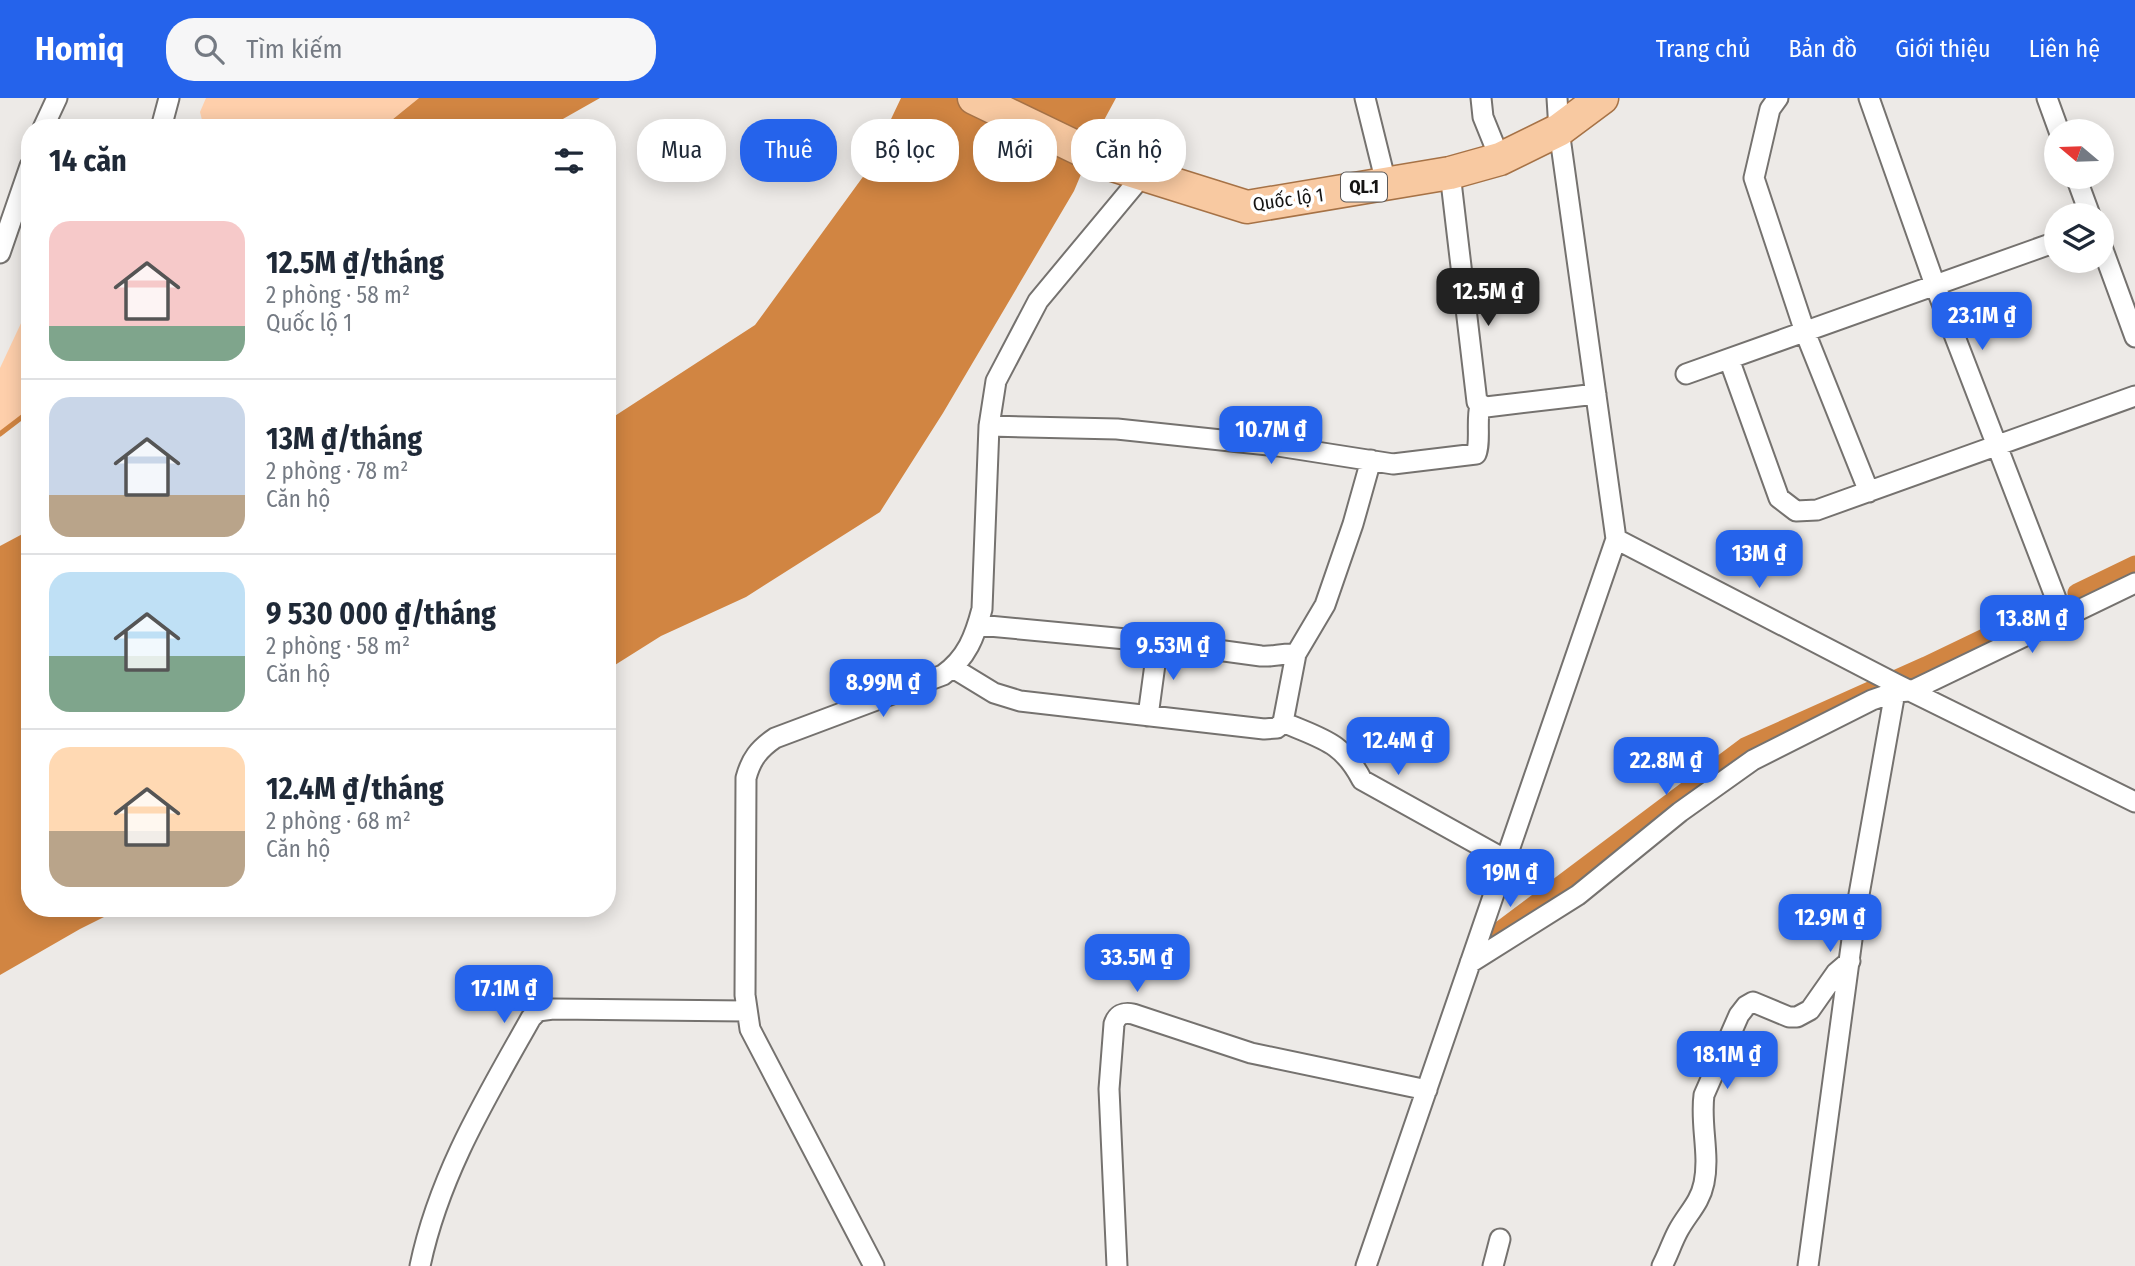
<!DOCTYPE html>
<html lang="vi">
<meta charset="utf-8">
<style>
body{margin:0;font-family:"Fira Sans Condensed",sans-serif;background:#f6f6f7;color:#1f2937;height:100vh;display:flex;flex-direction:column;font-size:26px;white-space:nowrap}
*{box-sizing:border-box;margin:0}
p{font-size:23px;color:#747a83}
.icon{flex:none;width:38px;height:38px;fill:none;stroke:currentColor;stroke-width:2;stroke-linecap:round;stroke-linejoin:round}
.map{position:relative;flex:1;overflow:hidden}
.drawer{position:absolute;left:21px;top:21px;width:595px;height:798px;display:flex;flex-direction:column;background:#fff;border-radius:28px;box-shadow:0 4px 18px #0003}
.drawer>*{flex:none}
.hud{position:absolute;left:637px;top:21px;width:665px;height:63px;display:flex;gap:14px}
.needle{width:46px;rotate:289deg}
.fabs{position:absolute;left:2044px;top:21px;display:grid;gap:14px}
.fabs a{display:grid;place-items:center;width:70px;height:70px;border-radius:50%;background:#fff;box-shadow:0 4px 18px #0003;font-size:35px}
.price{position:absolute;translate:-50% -60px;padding:0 16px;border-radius:14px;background:#2563eb;color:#fff;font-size:23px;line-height:46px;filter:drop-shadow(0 2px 4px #0008)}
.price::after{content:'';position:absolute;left:50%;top:42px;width:21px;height:16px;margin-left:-10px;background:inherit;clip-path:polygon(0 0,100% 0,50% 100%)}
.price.selected{background:#222;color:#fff}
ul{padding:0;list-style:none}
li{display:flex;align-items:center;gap:21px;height:175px;padding:0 28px}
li+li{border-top:2px solid #e0e1e3}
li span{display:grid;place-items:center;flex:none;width:196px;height:140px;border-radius:21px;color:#555}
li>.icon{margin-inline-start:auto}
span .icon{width:84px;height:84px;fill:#fffc;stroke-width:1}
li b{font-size:30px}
h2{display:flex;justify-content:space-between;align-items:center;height:84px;padding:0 28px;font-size:30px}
.chip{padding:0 24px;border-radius:28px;background:#fff;box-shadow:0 4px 18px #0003;font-size:24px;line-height:63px}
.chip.selected{background:#2563eb;color:#fff}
header{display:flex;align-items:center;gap:42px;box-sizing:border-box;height:98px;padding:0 35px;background:#2563eb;color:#fff}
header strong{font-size:33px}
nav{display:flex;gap:38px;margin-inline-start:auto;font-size:24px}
.search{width:490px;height:63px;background:#f6f6f7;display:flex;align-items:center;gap:18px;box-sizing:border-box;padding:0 24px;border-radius:28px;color:#747a83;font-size:26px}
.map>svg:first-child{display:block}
.green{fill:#fecfab}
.water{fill:#d18542}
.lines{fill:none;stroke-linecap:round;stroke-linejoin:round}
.stream{stroke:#d18542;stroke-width:5}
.canal{stroke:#d18542;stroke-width:19}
.street-casing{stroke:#75726f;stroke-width:23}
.primary-casing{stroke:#a67246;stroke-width:35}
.street{stroke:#fff;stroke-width:19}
.primary{stroke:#f8c9a1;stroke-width:32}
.labels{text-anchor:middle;stroke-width:7;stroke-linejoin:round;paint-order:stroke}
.shield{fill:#fff;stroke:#5b5a5a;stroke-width:2}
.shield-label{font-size:18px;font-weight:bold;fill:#151413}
.street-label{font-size:19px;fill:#151413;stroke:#fff}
</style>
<header>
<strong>Homiq</strong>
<div class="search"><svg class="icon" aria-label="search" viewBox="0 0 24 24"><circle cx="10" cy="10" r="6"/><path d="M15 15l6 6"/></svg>Tìm kiếm</div>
<nav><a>Trang chủ</a><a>Bản đồ</a><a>Giới thiệu</a><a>Liên hệ</a></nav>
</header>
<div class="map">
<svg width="2135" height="1168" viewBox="0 0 2135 1168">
<rect width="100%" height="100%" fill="#edeae7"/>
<path class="green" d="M206,0H419L382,30H204L200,14Z
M30,206V313L0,336V270Z"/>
<path class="water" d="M419,0H600L547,30H382Z
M901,0H1116L1103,24L1074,93L943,315L880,414L746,499L661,538L607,572V323L755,227L865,76Z
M30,432V810H122L80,831L0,877V448Z"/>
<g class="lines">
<path class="stream" d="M0,336L30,313"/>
<path class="canal" d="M2077,495L2135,467
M1493,838L1745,649L1926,568L2028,519"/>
<g class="street-casing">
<path id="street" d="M1365,0L1386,85
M1481,0L1483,19L1500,61
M1778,0L1770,11L1754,80L1805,234L1869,394
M1869,0L1935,187L2063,519
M2047,0L2059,33
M43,30L57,0
M161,30L169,0
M1450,75L1477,304L1486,309L1596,296
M2076,79L2090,117
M2102,149L2135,239
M0,155L30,68
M1729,261L1779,400L1796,413L1817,412L2135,298
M1686,276L2056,144
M989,328L1117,331L1278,348L1393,366L1476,356C1481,345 1476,323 1480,307
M1616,441L1896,586L2135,704
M978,527L1158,544L1261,558C1273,559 1282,555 1296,556L1325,507L1353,426L1371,362
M953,570L994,595L1020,603L1264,631L1277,630L1283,624L1296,556
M1148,618L1158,544
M1283,624C1321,641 1342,643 1362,682L1506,762
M1470,865L1578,797L1680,714L1753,662L1872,602L1895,594
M420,1168C439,1077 486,1000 531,920L538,913L553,911L746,913
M874,1168L750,931L745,897L746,680C751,661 759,651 775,640L943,577C967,560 975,538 982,511L989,328L996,283L1038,203L1142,78
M1117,1168L1109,991L1114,926C1117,917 1123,914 1133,916L1251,955L1427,992
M1366,1168L1616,441L1559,32L1557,0
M1493,1168L1500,1141
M1662,1168C1668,1157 1672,1144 1678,1133C1687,1116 1700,1105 1704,1085C1710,1056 1700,1026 1704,997L1739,917L1746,908L1753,904L1789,919H1797L1810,912L1836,875L1850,863
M1808,1168L1855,819L1895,594L1911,593L2135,485"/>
</g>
<g class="primary-casing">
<path id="primary" d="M974,0L1113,67L1247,109L1450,75L1500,61L1559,32L1602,0"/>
</g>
<use href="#street" class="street"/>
<use href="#primary" class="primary"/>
</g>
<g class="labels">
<rect class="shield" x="1341" y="74.5" width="46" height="29" rx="5"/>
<g class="shield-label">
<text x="1364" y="95">QL.1</text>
</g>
<g class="street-label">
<text transform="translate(1288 101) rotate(-8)" y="7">Quốc lộ 1</text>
</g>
</g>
</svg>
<div class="fabs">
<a><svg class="needle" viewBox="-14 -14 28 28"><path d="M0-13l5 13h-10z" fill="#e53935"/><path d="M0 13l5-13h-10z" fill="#747a83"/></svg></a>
<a><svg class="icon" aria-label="layers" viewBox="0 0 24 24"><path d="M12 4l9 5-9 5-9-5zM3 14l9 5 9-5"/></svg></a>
</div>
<b class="price selected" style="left:1488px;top:230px">12.5M ₫</b>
<b class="price" style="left:1982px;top:254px">23.1M ₫</b>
<b class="price" style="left:1271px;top:368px">10.7M ₫</b>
<b class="price" style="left:1759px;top:492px">13M ₫</b>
<b class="price" style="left:2032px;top:557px">13.8M ₫</b>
<b class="price" style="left:1173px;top:584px">9.53M ₫</b>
<b class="price" style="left:883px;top:621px">8.99M ₫</b>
<b class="price" style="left:1398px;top:679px">12.4M ₫</b>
<b class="price" style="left:1666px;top:699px">22.8M ₫</b>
<b class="price" style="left:1510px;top:811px">19M ₫</b>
<b class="price" style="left:1830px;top:856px">12.9M ₫</b>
<b class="price" style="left:1137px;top:896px">33.5M ₫</b>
<b class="price" style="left:504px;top:927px">17.1M ₫</b>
<b class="price" style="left:1727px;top:993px">18.1M ₫</b>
<div class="hud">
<a class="chip">Mua</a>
<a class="chip selected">Thuê</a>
<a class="chip">Bộ lọc</a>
<a class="chip">Mới</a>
<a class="chip">Căn hộ</a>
</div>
<section class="drawer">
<h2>14 căn<svg class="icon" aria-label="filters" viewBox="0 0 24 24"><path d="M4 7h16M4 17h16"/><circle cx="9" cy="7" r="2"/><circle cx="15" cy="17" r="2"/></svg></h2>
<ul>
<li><span style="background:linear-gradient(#f6c9c9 75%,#7fa58c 0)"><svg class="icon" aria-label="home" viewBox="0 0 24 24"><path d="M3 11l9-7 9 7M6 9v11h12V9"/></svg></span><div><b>12.5M ₫/tháng</b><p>2 phòng · 58 m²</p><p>Quốc lộ 1</p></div></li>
<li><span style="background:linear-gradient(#c9d6e8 70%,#b9a48a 0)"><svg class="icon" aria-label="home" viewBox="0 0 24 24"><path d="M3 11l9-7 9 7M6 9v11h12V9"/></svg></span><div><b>13M ₫/tháng</b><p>2 phòng · 78 m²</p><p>Căn hộ</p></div></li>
<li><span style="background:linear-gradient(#bfe0f5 60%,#7fa58c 0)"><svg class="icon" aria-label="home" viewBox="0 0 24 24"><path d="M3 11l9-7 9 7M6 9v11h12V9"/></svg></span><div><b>9 530 000 ₫/tháng</b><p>2 phòng · 58 m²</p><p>Căn hộ</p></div></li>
<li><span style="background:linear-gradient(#ffd9b3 60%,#b9a48a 0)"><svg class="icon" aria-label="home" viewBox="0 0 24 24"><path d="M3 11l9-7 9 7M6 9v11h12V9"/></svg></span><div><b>12.4M ₫/tháng</b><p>2 phòng · 68 m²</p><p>Căn hộ</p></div></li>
</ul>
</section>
</div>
